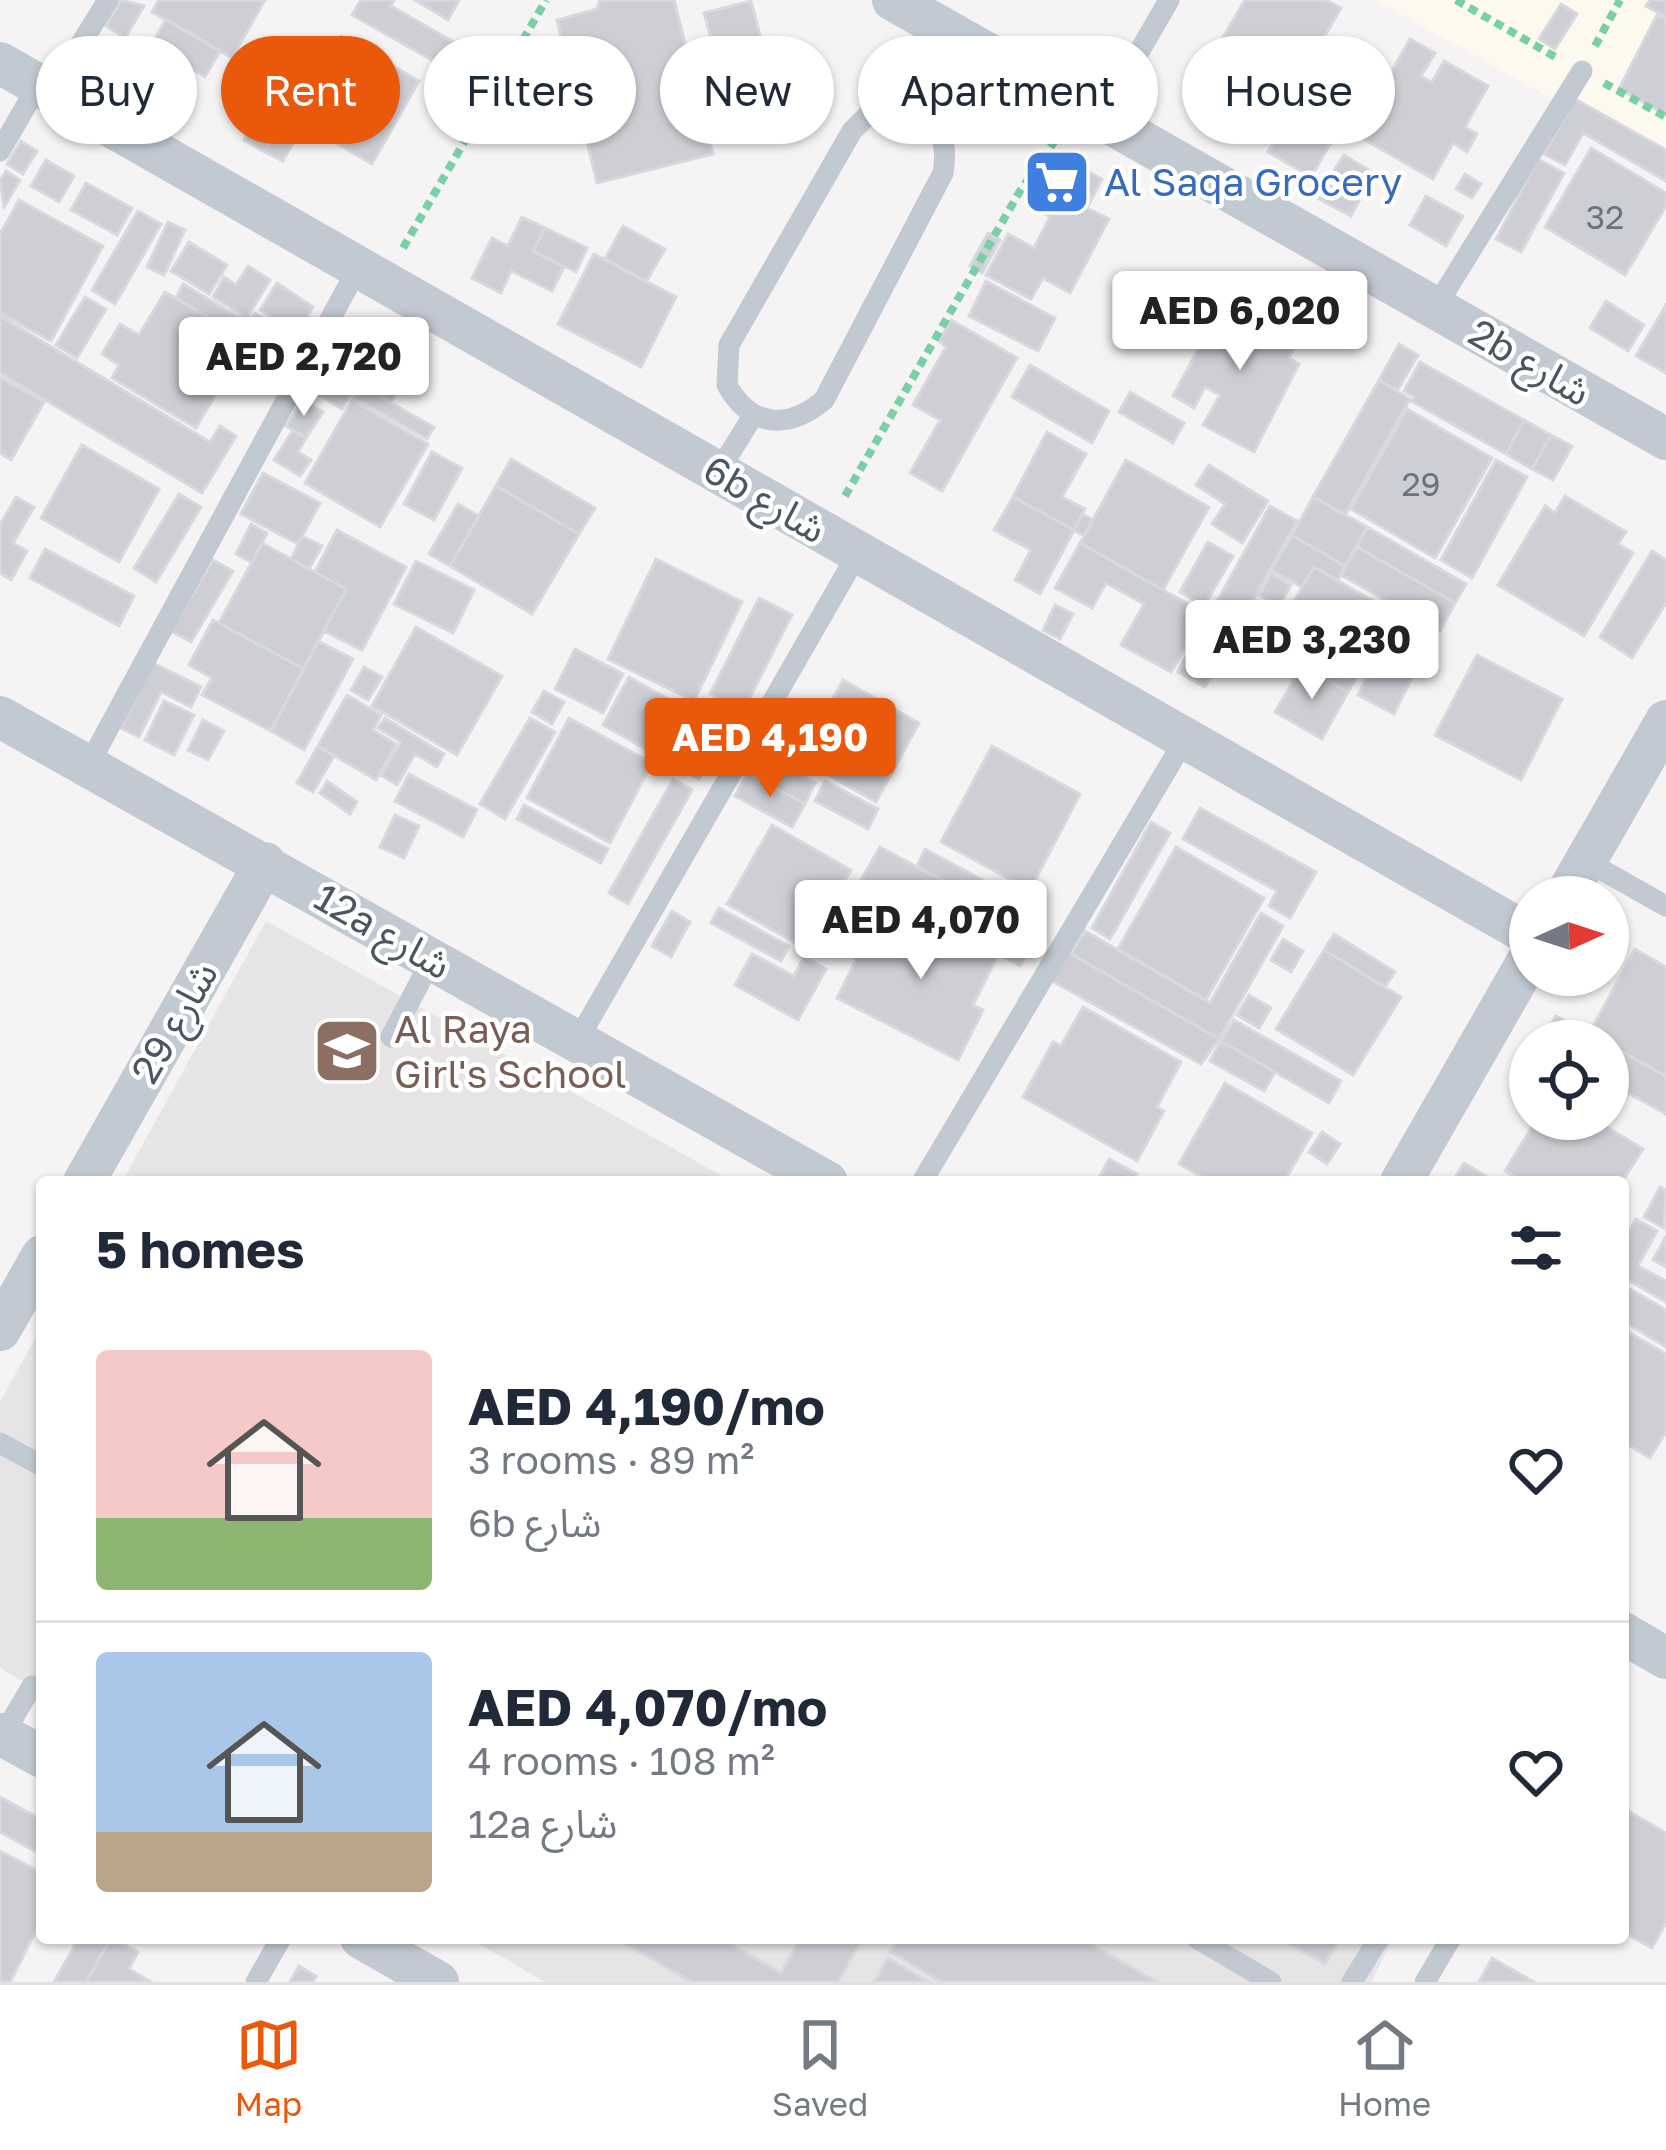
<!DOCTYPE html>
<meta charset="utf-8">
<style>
body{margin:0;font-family:"Golos Text","Noto Sans Arabic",sans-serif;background:#f6f6f7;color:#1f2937;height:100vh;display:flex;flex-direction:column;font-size:45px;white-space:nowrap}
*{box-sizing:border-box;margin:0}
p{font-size:39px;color:#747a83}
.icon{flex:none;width:66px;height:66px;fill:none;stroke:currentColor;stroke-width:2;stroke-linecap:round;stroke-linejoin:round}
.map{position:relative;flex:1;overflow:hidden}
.panel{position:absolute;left:36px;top:1176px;width:1593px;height:768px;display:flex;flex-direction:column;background:#fff;border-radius:12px;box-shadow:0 3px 9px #0004}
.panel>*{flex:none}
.top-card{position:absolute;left:36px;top:36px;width:1596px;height:108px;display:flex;gap:24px}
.needle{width:78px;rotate:87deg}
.fabs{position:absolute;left:1509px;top:876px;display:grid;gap:24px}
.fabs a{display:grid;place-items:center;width:120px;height:120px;border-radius:50%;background:#fff;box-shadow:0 3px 9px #0004;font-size:60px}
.price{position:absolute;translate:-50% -102px;padding:0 27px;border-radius:12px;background:#fff;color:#222;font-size:39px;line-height:78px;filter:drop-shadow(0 3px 6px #0008)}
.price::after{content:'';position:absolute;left:50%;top:72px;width:36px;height:27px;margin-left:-18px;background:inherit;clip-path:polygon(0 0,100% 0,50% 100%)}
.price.selected{background:#ea580c;color:#fff}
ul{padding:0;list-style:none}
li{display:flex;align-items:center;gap:36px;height:300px;padding:0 60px}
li+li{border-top:3px solid #e0e1e3}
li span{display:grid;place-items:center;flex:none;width:336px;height:240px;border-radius:12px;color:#555}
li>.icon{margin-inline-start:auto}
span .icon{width:144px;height:144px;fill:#fffc;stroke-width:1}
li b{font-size:51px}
h2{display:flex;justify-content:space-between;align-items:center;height:144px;padding:0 60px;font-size:51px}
.chip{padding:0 42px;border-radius:54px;background:#fff;box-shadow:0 3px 9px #0004;font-size:42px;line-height:108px}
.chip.selected{background:#ea580c;color:#fff}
.tabs{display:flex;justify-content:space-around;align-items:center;height:168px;border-top:3px solid #e0e1e3;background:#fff;font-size:33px;color:#747a83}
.tabs a{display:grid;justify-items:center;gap:6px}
.tabs .selected{color:#ea580c}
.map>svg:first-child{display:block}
.commercial{fill:#fdf9ef}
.education{fill:#e6e4e5}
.building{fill:#cdcfd5;stroke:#d7d9de;stroke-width:3}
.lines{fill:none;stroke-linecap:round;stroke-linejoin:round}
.path{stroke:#7ad0a6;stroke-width:8;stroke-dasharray:9 6;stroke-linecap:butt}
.service{stroke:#c1cad2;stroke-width:21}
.minor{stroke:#c1cad2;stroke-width:42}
.labels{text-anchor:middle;stroke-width:9;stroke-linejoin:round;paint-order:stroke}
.number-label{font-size:33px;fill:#6b747e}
.shop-label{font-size:39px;fill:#366cbe;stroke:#fff;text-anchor:start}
.street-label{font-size:39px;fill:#4a5661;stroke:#fff}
.education-label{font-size:39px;fill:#785e54;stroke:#fff;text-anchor:start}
</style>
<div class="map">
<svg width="1666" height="1982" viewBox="0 0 1666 1982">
<rect width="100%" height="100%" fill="#f5f3f3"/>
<path class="commercial" d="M1375,0H1666V162Z"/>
<path class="education" d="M266,921L733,1182H122Z
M42,1326V1692L0,1668V1402Z
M469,1938H1393L1371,1982H545Z"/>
<path class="building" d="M121,0L144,6L125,38L106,26Z
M159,0H265L232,58L152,12Z
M361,0H394L391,6L489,62L476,85L352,15Z
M415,0H459L448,20Z
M674,0L713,154L597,183L557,20L597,9L600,0Z
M1245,0H1326L1341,8L1300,79L1290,73L1285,82L1219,44Z
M1650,0H1666V17L1646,6Z
M751,1L771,78L741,86L732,53L716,56L704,13Z
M1561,4L1577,14L1555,49L1539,39Z
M1657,15L1666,20V115L1619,89Z
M166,19L220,51L205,77L151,45Z
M341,36L419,81L372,164L293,118Z
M1410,39L1435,53L1421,76L1432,82L1444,61L1488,86L1465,127L1477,134L1467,152L1453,143L1433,179L1356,135Z
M275,85L296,96L284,120L263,109Z
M1575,99L1666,150V181L1583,133L1565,165L1544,154Z
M1326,105L1346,117L1311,177L1268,152L1287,121L1309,134Z
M257,114L279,126L265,152L244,140Z
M279,126L297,136L283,161L265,152Z
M21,141L37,151L23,174L7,164Z
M1591,148L1666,193V206L1625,275L1545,227Z
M1054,153L1102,179L1087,208L1109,219L1070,293L1043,278L1031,299L986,275L1008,234L1034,248L1050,217L1027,204Z
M1344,155L1377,175L1365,195L1331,175Z
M1538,159L1564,173L1521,252L1496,239Z
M46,160L74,176L59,202L31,186Z
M6,171L20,180L4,207L0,181Z
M1465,174L1481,184L1472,198L1456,189Z
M86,183L132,208L117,235L71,210Z
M1327,184L1359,201L1351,216L1319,199Z
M1426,196L1463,216L1446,246L1410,225Z
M19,200L103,246L51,341L0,313V234Z
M138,211L161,224L115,304L92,290Z
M522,217L545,228L533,251L564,267L552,291L511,271L501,293L472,278L492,238L508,246Z
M168,222L185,230L164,275L147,267Z
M623,226L665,249L646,282L605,259Z
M545,228L587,248L576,272L533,251Z
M988,233L1000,240L982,273L970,266Z
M189,242L227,265L209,294L171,271Z
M594,254L676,297L641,367L558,324Z
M248,266L270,280L247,318L213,297L224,277L236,285Z
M986,281L1055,318L1038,351L969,316Z
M277,283L313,307L297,333L260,310Z
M183,284L249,323L255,313L267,321L253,344L176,298Z
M165,292L247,340L196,428L112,378L119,365L102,354L120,324L139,335Z
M85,297L106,309L77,358L56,345Z
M1235,297L1254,308L1258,320L1297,341L1289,358L1299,364L1254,452L1203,425L1220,395L1205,387L1194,408L1173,396L1225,299Z
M1606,301L1644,325L1628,351L1590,328Z
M1666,305V373L1636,356Z
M0,316L210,442L220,426L236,436L202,493L0,373Z
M951,320L1017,358L942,491L910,473L940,420L913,405L946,347L939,341Z
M348,324L381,344L364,372L331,353Z
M381,344L414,363L391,402L358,382Z
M1399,344L1418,355L1397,391L1379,380Z
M331,353L364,372L342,409L309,389Z
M1420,362L1524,420L1506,454L1411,401L1414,397L1404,391Z
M1030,365L1109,411L1092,443L1012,397Z
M0,377L44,402L11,460L0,453Z
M1379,380L1410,399L1345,515L1313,497Z
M361,386L434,427L427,439L354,398Z
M1130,392L1184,423L1173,443L1119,412Z
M302,400L323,412L306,438L286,426Z
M352,400L428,444L380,527L305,483Z
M1407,409L1492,458L1435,558L1351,509Z
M1524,420L1551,435L1532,469L1506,454Z
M293,430L306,438L298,452L311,460L300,476L274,460Z
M1047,432L1086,454L1062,497L1085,509L1074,530L1013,497Z
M1551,435L1572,446L1553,480L1532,469Z
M82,445L159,489L119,562L41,518Z
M432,452L462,468L434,520L404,504Z
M511,459L595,508L579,534L496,486Z
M1126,460L1209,507L1163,590L1080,543Z
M1496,460L1527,477L1472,578L1441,560Z
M1209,465L1268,501L1242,543L1212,524L1225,504L1196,485Z
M263,473L320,503L298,544L241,514Z
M496,486L579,534L532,614L450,566Z
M179,494L201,507L156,582L134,568Z
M1565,496L1626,532L1618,544L1633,553L1584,636L1498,585L1545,506L1555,513Z
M16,497L34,507L13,543L27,551L11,580L0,573V525Z
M1013,497L1074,530L1040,594L1015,580L1031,550L994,530Z
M1313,497L1367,527L1345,566L1292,535Z
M458,504L479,516L450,566L429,554Z
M1270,506L1297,521L1205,687L1178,672Z
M1082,514L1093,520L1084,536L1074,530Z
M251,524L267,533L252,563L236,554Z
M1367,527L1466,584L1455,603L1357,547Z
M337,530L406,567L362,650L324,631L346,589L315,572Z
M1292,535L1345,566L1337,581L1314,567L1302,587L1271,570Z
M302,536L322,546L309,569L291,559Z
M1208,542L1233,556L1204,606L1180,592Z
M262,543L346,589L304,669L219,623Z
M1080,543L1204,613L1171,672L1121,645L1144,604L1106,583L1092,608L1055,588Z
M1357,547L1455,603L1440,631L1341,575Z
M45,549L134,596L119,626L30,578Z
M1652,551L1666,560V603L1632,658L1600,637Z
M656,559L742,602L694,701L608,659Z
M213,560L233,571L191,642L171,631Z
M416,561L474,590L453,633L394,604Z
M1314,567L1394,613L1348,692L1302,666L1295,678L1261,658Z
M1271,573L1291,585L1279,606L1259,595Z
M759,598L792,615L743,711L710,694Z
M1055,605L1073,614L1060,639L1043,630Z
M1396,619L1432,637L1394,714L1358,695Z
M213,620L304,669L271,731L202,695L212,678L189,665Z
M416,627L502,676L457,755L372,706Z
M318,641L353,659L304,750L271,731Z
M575,649L623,674L603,713L555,689Z
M1477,655L1562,699L1521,780L1435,735Z
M153,663L201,687L191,707L161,692L139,737L121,728Z
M1302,666L1348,692L1322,739L1275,712Z
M364,667L382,677L368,700L351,690Z
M629,677L725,731L699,779L603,725Z
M843,680L919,723L876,802L800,759Z
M544,691L564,702L552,724L532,712Z
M347,695L381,715L373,730L396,744L376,780L318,746Z
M164,701L194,715L174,755L145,740Z
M385,718L444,754L437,767L415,754L397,785L381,775L401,742L378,728Z
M530,718L555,732L505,819L480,804Z
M569,718L652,763L610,843L527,798Z
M203,720L224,731L208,760L188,750Z
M318,746L334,756L313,792L297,783Z
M992,746L1080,794L1030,890L941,842Z
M758,752L815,783L805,804L748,773Z
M748,773L805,804L792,827L735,796Z
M409,774L477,810L463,837L395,801Z
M673,779L692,790L628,904L609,893Z
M327,781L357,802L350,814L320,793Z
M825,781L878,809L868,829L815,801Z
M524,805L608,849L601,863L517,819Z
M1200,808L1316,872L1290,918L1269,906L1277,891L1183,839Z
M395,815L419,826L404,858L380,847Z
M1151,822L1170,833L1110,939L1092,928Z
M772,825L851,870L806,949L727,904Z
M880,847L1039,933L1020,966L861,880Z
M1176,847L1264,898L1206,1000L1118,949Z
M925,849L1032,907L1023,924L917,866Z
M897,906L997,957L973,1005L983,1010L958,1060L837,998L865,942L876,948Z
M719,908L789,946L781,961L711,923Z
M672,911L690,922L671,957L652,946Z
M1261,913L1283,926L1219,1039L1071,954L1085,931L1210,1003Z
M1334,934L1395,972L1385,987L1324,950Z
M1283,939L1303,951L1291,972L1271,960Z
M1635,949L1666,967V1076L1589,1034Z
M1324,950L1401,997L1353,1075L1276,1029Z
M1067,953L1071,954L1219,1039L1201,1064L1052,981Z
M752,954L794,976L804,957L826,969L798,1020L735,985Z
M1249,995L1271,1008L1259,1028L1237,1015Z
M1083,1007L1181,1062L1157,1107L1164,1111L1137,1161L1023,1097L1053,1042L1061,1046Z
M1556,1016L1589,1034L1602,1041H1542Z
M1234,1020L1341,1081L1329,1103L1221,1041Z
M1221,1041L1275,1072L1264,1091L1210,1061Z
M1608,1044L1666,1076V1114L1608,1082Z
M1225,1083L1312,1133L1284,1182H1211L1179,1164Z
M1537,1119H1594L1643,1149L1622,1182H1523L1505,1171Z
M1322,1132L1340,1144L1327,1164L1309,1152Z
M1109,1159L1137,1174L1133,1182H1097Z
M1464,1163L1496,1182H1452Z
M1660,1187L1666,1190L1664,1228L1644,1217Z
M1636,1219L1657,1231L1638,1266L1666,1281V1302L1623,1277V1243Z
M1666,1236V1267L1653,1260Z
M1623,1285L1666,1310V1347L1623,1321Z
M1623,1329L1666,1354V1432L1650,1458L1623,1442Z
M0,1797L42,1820V1855L0,1832Z
M1623,1808L1666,1833V1923L1652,1948L1623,1932Z
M0,1851L42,1873V1919L10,1982H0Z
M79,1938H111L86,1982H54Z
M111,1938L138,1952L129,1969L151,1982H86Z
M615,1938H720L781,1973L800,1938H863L838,1982H692Z
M898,1938H1080L1157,1982H942L890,1952Z
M1279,1938H1340L1325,1964Z
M888,1958L928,1982H874Z
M1492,1958L1534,1982H1479Z
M299,1966L316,1976L313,1982H290Z"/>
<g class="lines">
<path class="path" d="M1456,0L1559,59
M1595,46L1620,0
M1604,83L1666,117
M403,248L546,0
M845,496L1020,191L1059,135"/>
<path class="service" d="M891,103C933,106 950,134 943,173L824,400C788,430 751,428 727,385L729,345L852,131L875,108Z
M923,111L964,40
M1101,118L1169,0
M0,151L38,85L77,50L108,0
M1435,308L1582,71
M718,472L753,416
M88,766L359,266
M1586,861L1666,906
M391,1037L432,959
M576,1043L858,553
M922,1182L1185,739
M0,1443L42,1466
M3,1735L32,1686
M1196,1938L1271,1982
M256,1982L281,1938
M1352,1982L1379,1938
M1425,1982L1451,1938"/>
<path class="minor" d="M893,0L1666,439
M0,63L1530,935
M0,717L827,1182
M1565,897L1666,721
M84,1182L265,863
M1401,1182L1530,957
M0,1330L42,1256
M1623,1633L1666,1658
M0,1734L42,1757
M361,1938L438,1982"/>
</g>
<defs>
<g id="supermarket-square" transform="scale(3.45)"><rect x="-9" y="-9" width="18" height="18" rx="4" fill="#3f7fe0" stroke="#fff"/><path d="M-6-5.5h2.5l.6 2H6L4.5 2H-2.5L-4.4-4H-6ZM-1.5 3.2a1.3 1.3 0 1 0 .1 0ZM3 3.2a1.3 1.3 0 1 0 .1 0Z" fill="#fff"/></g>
<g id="school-square" transform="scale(3.45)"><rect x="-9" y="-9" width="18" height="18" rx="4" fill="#8d6e63" stroke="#fff"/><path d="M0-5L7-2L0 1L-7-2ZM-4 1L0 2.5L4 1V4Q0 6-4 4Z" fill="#fff"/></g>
</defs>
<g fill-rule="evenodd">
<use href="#supermarket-square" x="1057" y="182"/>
<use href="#school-square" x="347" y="1051"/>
</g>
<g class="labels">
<g class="number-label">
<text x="1605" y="229">32</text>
<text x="1421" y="496">29</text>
</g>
<g class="shop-label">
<text x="1104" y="196">Al Saqa Grocery</text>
</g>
<g class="street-label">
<text transform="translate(1530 362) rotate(30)" y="14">2b شارع</text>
<text transform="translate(765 499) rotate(30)" y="14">6b شارع</text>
<text transform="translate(383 931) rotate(30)" y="14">12a شارع</text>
<text transform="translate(174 1022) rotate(-60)" y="14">شارع 29</text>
</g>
<g class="education-label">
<text x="394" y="1043">Al Raya<tspan x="394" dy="45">Girl's School</tspan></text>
</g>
</g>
</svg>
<div class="fabs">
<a><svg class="needle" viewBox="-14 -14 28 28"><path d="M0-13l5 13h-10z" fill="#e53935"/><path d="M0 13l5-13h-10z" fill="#747a83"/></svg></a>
<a><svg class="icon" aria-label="locate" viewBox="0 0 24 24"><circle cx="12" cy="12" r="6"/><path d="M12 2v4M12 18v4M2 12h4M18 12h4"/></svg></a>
</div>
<b class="price" style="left:1240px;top:373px">AED 6,020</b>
<b class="price" style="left:304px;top:419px">AED 2,720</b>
<b class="price" style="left:1312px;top:702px">AED 3,230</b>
<b class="price selected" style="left:770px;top:800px">AED 4,190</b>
<b class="price" style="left:921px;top:982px">AED 4,070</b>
<div class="top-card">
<a class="chip">Buy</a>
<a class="chip selected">Rent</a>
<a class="chip">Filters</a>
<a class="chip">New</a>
<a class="chip">Apartment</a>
<a class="chip">House</a>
</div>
<section class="panel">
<h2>5 homes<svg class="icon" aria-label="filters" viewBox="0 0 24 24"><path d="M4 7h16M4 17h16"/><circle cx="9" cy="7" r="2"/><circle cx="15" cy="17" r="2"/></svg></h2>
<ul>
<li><span style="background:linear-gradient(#f6c9c9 70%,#8fb573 0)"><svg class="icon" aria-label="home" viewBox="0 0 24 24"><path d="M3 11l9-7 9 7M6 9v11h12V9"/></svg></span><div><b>AED 4,190/mo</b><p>3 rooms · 89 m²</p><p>6b شارع</p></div><svg class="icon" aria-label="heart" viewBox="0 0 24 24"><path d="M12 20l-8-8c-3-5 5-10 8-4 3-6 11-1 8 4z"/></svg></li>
<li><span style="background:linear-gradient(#a9c7e8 75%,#b9a48a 0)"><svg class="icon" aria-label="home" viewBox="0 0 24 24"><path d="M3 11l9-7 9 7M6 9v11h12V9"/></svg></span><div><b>AED 4,070/mo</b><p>4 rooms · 108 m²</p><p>12a شارع</p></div><svg class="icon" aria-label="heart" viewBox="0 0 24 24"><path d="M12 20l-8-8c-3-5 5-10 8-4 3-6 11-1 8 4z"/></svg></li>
</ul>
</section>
</div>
<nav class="tabs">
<a class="selected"><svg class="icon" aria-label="map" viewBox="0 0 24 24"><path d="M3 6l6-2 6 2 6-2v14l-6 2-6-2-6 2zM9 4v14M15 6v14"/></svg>Map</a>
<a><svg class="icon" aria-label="saved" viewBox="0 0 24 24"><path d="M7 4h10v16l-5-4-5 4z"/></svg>Saved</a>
<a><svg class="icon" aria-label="home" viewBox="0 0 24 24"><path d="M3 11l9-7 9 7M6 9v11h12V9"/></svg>Home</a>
</nav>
